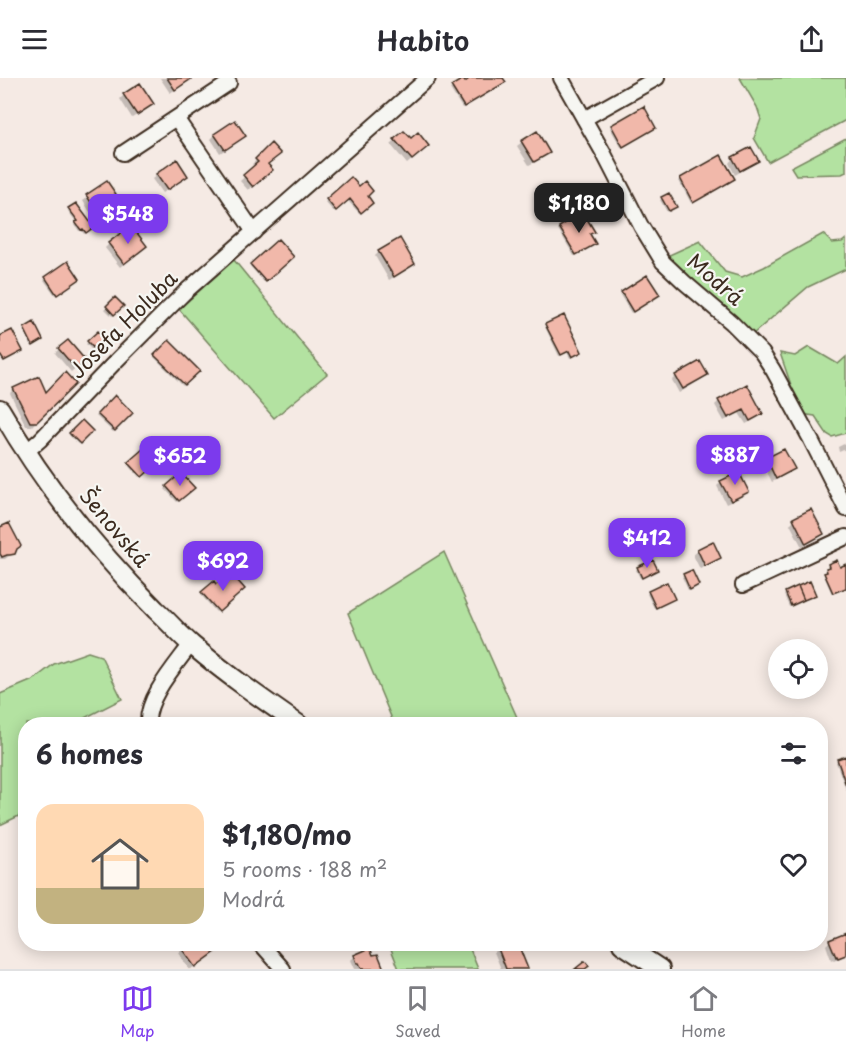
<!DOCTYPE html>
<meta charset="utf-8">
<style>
body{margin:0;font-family:"Playpen Sans",sans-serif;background:#f7f7f7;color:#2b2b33;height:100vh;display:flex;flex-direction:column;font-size:22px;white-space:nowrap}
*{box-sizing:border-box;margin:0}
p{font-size:20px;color:#7c7c81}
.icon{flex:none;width:33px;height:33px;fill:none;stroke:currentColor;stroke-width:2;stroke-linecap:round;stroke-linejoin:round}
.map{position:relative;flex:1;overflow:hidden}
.sheet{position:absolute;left:18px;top:639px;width:810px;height:234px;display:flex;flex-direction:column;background:#fff;border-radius:24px;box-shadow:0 3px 15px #0003}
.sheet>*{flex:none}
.fabs{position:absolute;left:768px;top:561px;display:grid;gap:12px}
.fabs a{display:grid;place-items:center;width:60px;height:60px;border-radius:50%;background:#fff;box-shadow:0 3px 15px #0003;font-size:30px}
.price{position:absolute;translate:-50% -51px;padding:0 14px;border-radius:12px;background:#7c3aed;color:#fff;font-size:20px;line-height:39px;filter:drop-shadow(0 2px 3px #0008)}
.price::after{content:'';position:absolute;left:50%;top:36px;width:18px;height:14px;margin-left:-9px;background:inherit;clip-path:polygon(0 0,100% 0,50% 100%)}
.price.active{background:#222;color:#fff}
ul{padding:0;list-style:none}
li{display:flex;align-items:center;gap:18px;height:150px;padding:0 18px}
li span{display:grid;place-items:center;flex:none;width:168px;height:120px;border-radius:18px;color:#555}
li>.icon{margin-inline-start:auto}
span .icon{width:72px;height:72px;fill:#fffc;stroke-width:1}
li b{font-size:26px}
h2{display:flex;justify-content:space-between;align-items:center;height:72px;padding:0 18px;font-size:26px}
header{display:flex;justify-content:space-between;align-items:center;height:78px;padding:0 18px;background:#fff;font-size:27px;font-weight:600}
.tabs{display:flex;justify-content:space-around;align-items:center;height:84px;border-top:2px solid #e1e1e2;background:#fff;font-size:16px;color:#7c7c81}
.tabs a{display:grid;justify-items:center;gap:3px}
.tabs .active{color:#7c3aed}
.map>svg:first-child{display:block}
.green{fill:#b3e2a1;stroke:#778660;stroke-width:1.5}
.shadow{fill:#0003}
.building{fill:#f1b8aa;stroke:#3b2a1e;stroke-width:1.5}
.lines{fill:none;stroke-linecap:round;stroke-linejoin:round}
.minor-casing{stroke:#3b2a1e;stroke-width:18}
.secondary-casing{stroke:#3b2a1e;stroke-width:22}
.minor{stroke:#f6f6f2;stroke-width:14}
.secondary{stroke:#f6f6f2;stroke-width:18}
.labels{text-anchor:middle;stroke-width:4.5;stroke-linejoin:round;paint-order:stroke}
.street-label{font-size:21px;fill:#3b2a1e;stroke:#f6f6f2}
</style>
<header><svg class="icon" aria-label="menu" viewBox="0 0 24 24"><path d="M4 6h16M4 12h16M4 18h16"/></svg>Habito<svg class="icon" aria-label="share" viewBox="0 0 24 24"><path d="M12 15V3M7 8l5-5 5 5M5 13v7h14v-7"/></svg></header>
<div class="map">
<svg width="846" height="891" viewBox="0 0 846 891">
<rect width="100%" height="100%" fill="#f5eae4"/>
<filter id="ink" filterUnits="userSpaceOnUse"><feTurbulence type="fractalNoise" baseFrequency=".0167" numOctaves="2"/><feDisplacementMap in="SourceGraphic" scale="12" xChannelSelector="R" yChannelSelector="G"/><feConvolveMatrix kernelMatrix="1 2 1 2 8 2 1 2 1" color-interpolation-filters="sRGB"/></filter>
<g filter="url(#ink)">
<path class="green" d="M740,0H846V42L768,84L754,60L761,41L757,29Z
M846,60V94L842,96L796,97L791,89Z
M823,156L832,165L842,164L846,161V191L808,209L753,256L727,236L665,179L700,163L725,194L742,199L764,189Z
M234,182L327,296L274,340L179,231Z
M809,269L838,286L846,279V355L832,359L827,356L815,338L801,336L780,275L795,278Z
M444,474L520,646H394L348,535Z
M88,574L101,578L122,621L73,646H26L25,735L0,747V616L33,602L54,586Z
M389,866H468L478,891H399Z"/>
<path class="shadow" d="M160,0H189L185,5L170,15Z
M467,0H502V5L462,30L450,11L468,4L466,1Z
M124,17L148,30L132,40L120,21Z
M612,48L653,51L621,69L610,50Z
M404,55L423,72L407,86L391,67Z
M215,57L240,62L220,75L211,61Z
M522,64L548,74L544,79L529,87L517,68Z
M262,77L267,86V96L248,112L240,103L255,89L252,86Z
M721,79L731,103L691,125L679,103Z
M733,80L757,83L752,87L735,97L729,85Z
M157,97L182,102L162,115L152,101Z
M351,102L371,124L359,135L347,122L334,134L325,124Z
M106,105L110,120L90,134L83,123Z
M668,117L673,130L667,134L660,122Z
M76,127L92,149L84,156L81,152L79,153L75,147L77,145L68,133Z
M560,150L592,167L574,178L558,151Z
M278,163L292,179L264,204L250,188Z
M109,166L141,172L120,189L105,170Z
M379,174L413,186L409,190L389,202L375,178Z
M647,199L657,219L631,235L620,217Z
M46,200L76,202L55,217L44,202Z
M115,221L122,228L112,238L105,231Z
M546,248L578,276L570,280L567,274L559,278L545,249Z
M25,251L40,264L31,268L23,252Z
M98,255L108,266L97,277L86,266Z
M169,264L198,293L183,308L154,279Z
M59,271L79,287L71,294L55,275Z
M706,297L702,301L679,315L672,302L676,298Z
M74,305L32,348H26L10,315L14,311L46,316Z
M115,319L131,335L113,354L96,338Z
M719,323L761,336L757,340L746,346L739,335L724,343L715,327Z
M82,345L91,353L78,366L69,357Z
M846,365V371L839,374L838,369Z
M144,373L155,386L139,399L128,386Z
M767,382L793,391L789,395L772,404L763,386Z
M181,397L193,410L177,424L165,411Z
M721,404L747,414L743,418L726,426L717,408Z
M811,433L823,456L818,460L802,469L790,446L794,442Z
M0,451L13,475L5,481H0Z
M712,465L719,479L715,484L700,491L693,477L698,473Z
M829,487L839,491L846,488V510L832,516L824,498Z
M638,490L655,494L640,500L636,492Z
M684,498L696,509L688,512L682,499Z
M214,505L216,509L243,511L216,534L201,517Z
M649,514L672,522L654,530L647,516Z
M786,515L813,518L789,529L784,517Z
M846,679V712L836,684Z
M846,857V877L834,883L833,881L831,882L826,867L830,863Z
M190,866H213L212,867L211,877L191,891H189L178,875Z
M508,866H516L527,891H501L494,874L498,869Z
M355,878L382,891H355L351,882Z"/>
<path class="building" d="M167,0H191V1L175,12Z
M468,0H503L506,4L464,29L451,8L463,1L465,4L469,1Z
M140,5L154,26L137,37L123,16Z
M644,28L656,50L623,69L611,47Z
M235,42L246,58L225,72L214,56Z
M404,53L411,60L418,54L429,68L412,82L394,61Z
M537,53L550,75L534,84L521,63Z
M271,65L281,76L268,86L273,92L253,109L243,97L258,84L255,81Z
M751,69L759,83L740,93L732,79Z
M721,77L735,101L693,125L680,100Z
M177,81L188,98L167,112L156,96Z
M351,99L359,108L365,103L373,113L368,118L373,125L361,135L350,121L336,133L326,121Z
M107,103L116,116L95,130L86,117Z
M669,115L677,129L669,133L661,119Z
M76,125L94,149L86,155L83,151L81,152L75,144L78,143L68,130Z
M583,134L595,154L590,156L596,166L576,177L559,149Z
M131,147L147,168L124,186L108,165Z
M400,160L415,186L394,199L378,173Z
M278,161L294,179L266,204L250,186Z
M68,183L80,201L57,217L45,199Z
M647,197L660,217L633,234L621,214Z
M115,219L124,228L114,237L106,228Z
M564,237L582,274L572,279L569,273L561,277L545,246Z
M34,244L43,262L33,268L24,250Z
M12,252L23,273L4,283L0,277V258Z
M98,253L110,266L99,276L87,263Z
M68,262L86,283L76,291L58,270Z
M169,262L200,293L185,307L154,277Z
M700,283L708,297L683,311L675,297Z
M65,294L76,306L37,344H30L13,310L39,298L46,314Z
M747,306L763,336L750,343L744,332L728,340L718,322Z
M115,317L133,335L115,353L97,336Z
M82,342L93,353L80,366L69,355Z
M144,370L157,386L142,399L128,384Z
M784,371L795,391L776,401L766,380Z
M739,394L749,414L731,423L720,403Z
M181,395L195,410L179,423L166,408Z
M811,431L824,456L806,466L793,440Z
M9,445L21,468L17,471L15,476L10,477H7L2,479L0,476V449Z
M713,463L721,480L705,488L697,471Z
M653,482L658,492L642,500L637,489Z
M837,482L840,489L846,486V510L833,515L824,495L827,494L826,490L829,489L828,486Z
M692,492L699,507L690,512L683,496Z
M230,494L245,511L219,534L201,514L214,503L216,506Z
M810,503L816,517L804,522L798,508Z
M667,504L675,521L656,530L648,513Z
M798,508L804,522L791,528L785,514Z
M846,678V707L837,681Z
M846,855V877L838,880L837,878L836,879L829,862Z
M188,866H215L213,867L217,873L195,889L181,870Z
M504,866H518L528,891H506L497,868Z
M370,870L373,877L378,876L384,891H362L359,885H357L354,877Z
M585,883L589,888L585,891H575Z"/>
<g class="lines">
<g class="minor-casing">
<path id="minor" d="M561,0L604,76L641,148L663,184L684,204L732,245L762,275L773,292L811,362L846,431
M176,40L254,154
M584,41L657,0
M123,75L229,5
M26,374L40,362L116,283L185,214L428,0
M743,507L846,459
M148,646C146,620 176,587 191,566
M261,866L283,891"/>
</g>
<g class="secondary-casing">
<path id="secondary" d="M0,331C42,404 96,472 156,532C168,543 179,556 192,567C226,596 262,621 298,646
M622,866L660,891"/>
</g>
<use href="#minor" class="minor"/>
<use href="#secondary" class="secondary"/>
</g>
</g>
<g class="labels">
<g class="street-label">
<text transform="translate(715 202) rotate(41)" y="7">Modrá</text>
<text transform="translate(124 247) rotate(-45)" y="7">Josefa Holuba</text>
<text transform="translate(114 450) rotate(50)" y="7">Šenovská</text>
</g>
</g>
</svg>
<div class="fabs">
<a><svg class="icon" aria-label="locate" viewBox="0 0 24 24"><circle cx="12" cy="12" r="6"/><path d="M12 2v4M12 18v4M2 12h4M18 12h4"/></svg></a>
</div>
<b class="price active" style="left:579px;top:156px">$1,180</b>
<b class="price" style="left:128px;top:167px">$548</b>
<b class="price" style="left:735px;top:408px">$887</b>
<b class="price" style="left:180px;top:409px">$652</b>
<b class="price" style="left:647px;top:491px">$412</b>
<b class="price" style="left:223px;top:514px">$692</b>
<section class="sheet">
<h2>6 homes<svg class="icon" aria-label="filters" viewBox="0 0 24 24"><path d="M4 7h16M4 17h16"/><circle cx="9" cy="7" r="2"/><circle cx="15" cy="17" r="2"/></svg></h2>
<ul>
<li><span style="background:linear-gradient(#ffd9b3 70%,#c2b280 0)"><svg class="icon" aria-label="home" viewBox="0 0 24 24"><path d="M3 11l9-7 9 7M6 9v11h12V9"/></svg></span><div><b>$1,180/mo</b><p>5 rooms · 188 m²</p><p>Modrá</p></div><svg class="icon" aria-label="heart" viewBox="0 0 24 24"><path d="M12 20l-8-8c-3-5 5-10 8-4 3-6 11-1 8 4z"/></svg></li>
</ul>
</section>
</div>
<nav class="tabs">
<a class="active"><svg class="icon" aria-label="map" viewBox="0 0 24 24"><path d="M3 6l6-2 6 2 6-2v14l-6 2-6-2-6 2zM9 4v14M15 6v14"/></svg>Map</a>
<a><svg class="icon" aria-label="saved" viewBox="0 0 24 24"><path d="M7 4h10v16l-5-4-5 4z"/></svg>Saved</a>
<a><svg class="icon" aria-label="home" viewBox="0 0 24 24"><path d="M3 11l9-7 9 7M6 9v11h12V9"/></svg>Home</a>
</nav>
